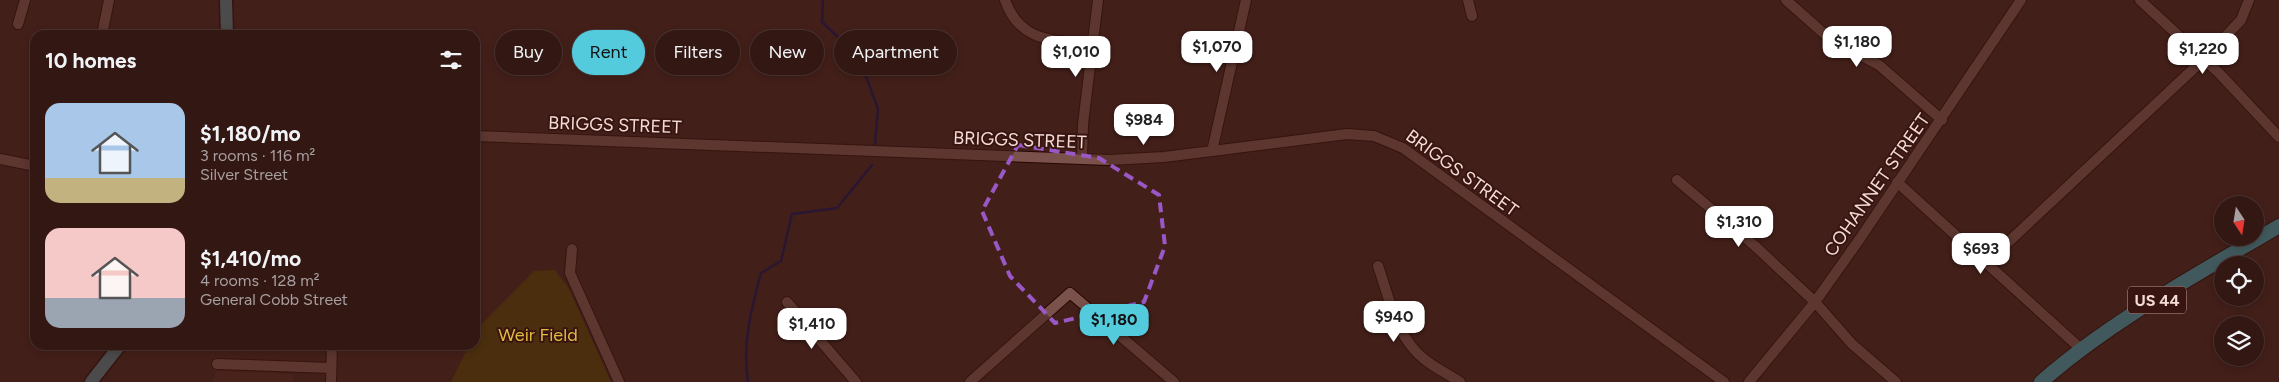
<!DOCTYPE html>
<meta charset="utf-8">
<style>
body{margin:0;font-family:Figtree,sans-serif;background:#3a201c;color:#f1f3f6;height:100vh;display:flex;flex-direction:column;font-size:19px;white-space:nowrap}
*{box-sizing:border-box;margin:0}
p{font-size:16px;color:#a89fa0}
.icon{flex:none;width:28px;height:28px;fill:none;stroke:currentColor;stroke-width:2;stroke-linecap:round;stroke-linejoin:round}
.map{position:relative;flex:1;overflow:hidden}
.details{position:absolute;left:30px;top:30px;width:450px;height:320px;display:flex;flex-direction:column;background:#321713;border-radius:15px;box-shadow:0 2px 8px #0003,0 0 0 1px #4d3633}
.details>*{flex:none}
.hud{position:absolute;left:495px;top:30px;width:475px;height:45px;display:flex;gap:10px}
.needle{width:32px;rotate:168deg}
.controls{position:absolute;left:2214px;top:196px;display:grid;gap:10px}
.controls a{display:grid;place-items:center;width:50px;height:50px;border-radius:50%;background:#321713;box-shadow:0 2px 8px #0003,0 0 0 1px #4d3633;font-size:25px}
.price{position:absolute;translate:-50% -42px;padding:0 11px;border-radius:10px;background:#fff;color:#222;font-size:16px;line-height:32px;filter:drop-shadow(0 1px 2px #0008)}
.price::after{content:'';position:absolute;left:50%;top:30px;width:15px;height:11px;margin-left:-8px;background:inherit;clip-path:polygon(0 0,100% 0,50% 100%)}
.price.selected{background:#54cadd;color:#111}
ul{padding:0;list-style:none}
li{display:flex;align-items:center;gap:15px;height:125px;padding:0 15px}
li span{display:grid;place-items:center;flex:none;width:140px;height:100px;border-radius:15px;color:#555}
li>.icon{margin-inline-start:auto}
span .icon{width:60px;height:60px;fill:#fffc;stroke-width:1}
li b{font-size:21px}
h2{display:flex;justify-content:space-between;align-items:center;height:60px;padding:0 15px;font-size:21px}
.tag{padding:0 18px;border-radius:22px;background:#321713;box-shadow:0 2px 8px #0003,0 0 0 1px #4d3633;font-size:18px;line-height:45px}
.tag.selected{background:#54cadd;color:#111}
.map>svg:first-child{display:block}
.built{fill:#522721}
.green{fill:#534100}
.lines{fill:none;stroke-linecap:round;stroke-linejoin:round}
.stream{stroke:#0a0e4e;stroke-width:2.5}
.minor-casing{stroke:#270604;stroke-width:12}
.major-casing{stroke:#270604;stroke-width:15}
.highway-casing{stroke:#270604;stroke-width:16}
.minor{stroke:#7b524b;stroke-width:10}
.major{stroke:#568188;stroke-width:12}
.highway{stroke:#3ea0b0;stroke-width:14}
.marked{fill:none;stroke:#9958c5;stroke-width:4;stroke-dasharray:10 6;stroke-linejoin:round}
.labels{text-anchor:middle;stroke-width:4;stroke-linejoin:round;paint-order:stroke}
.shield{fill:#381510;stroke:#bca09b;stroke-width:1}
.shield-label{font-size:16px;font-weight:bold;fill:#f4dbd6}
.street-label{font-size:18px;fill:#f4dbd6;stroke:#381510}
.park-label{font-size:18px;fill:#e3ba3e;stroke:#381510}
</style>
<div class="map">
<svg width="2279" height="382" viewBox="0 0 2279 382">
<rect width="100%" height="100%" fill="#431f19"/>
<path class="built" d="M216,371L293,374V382H213Z"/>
<path class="green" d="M555,270L569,289L611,382H451L469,345H475L477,329L534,271Z"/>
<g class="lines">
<path class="stream" d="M823,0L822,22L859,57L878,109L875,144
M748,382C742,343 751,311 761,273L781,261L792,214L837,208L872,165"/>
<g class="minor-casing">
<path id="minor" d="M1005,0C1020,43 1054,40 1092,45
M1468,0L1472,16
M1786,0L1829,38L1879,65L1942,120
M2140,0L2219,73L2279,137
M18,24L25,0
M102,35L109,0
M475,136L1109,160L1164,157L1347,134L1374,136L1403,148L1724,382
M1212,151L1246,0
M1082,158L1083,124L1098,0
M0,159L35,166
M1677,180L1755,246L1815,302L1852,344L1896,382
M1897,182L2081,349
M572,249L570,273L619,382
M1986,263L2204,59L2241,20L2249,0
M1378,266C1389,297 1396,337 1424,359C1435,368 1448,374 1460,382
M787,302L856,382
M217,364L331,368
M331,382L332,345
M970,382L1070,293L1174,382
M1749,382L1815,302L1859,240L2021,0"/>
</g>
<g class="major-casing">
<path id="major" d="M226,0L227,35
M91,382L120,345"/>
</g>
<g class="highway-casing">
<path id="highway" d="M2041,382C2112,320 2198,274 2279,226"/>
</g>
<use href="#minor" class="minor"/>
<use href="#major" class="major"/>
<use href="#highway" class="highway"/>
</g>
<path d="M0 0H2279V382H0ZM1018,145L1099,158L1159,195L1165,246L1144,302L1055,323L1010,276L982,211Z" fill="#431f19" fill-opacity=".55" fill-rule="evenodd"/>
<path class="marked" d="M1018,145L1099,158L1159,195L1165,246L1144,302L1055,323L1010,276L982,211Z"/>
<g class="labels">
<rect class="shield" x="2128" y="286.5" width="58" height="27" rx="4"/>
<g class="shield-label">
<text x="2157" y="306">US 44</text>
</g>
<g class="street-label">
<text transform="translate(615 125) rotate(2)" y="6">BRIGGS STREET</text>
<text transform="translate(1020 140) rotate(2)" y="6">BRIGGS STREET</text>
<text transform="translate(1462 173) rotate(36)" y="6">BRIGGS STREET</text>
<text transform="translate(1877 185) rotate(-55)" y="6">COHANNET STREET</text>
</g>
<g class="park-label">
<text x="538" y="341">Weir Field</text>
</g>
</g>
</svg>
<div class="controls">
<a><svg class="needle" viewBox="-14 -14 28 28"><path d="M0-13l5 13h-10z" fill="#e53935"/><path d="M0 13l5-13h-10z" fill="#a89fa0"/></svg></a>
<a><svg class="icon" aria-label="locate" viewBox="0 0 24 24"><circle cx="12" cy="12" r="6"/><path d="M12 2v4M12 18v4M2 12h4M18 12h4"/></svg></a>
<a><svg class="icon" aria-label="layers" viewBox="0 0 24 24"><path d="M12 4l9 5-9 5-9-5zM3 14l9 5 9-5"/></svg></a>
</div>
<b class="price" style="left:1857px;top:68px">$1,180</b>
<b class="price" style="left:1217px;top:73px">$1,070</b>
<b class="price" style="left:2203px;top:75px">$1,220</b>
<b class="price" style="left:1076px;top:78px">$1,010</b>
<b class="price" style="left:1144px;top:146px">$984</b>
<b class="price" style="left:1739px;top:248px">$1,310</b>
<b class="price" style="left:1981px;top:275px">$693</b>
<b class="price" style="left:1394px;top:343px">$940</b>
<b class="price selected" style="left:1114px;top:346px">$1,180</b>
<b class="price" style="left:812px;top:350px">$1,410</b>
<div class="hud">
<a class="tag">Buy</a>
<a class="tag selected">Rent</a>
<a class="tag">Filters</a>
<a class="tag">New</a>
<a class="tag">Apartment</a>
</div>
<section class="details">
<h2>10 homes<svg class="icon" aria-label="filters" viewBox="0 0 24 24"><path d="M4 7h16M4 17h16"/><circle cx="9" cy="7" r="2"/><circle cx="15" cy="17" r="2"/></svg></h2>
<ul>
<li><span style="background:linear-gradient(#a9c7e8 75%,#c2b280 0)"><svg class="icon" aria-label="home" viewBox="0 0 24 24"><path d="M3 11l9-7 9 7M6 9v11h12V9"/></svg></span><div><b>$1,180/mo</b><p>3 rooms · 116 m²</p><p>Silver Street</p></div></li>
<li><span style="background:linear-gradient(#f6c9c9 70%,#9aa5b1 0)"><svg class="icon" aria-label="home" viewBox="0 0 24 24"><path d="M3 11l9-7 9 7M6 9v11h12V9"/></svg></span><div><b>$1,410/mo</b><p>4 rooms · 128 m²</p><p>General Cobb Street</p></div></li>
</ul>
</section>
</div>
